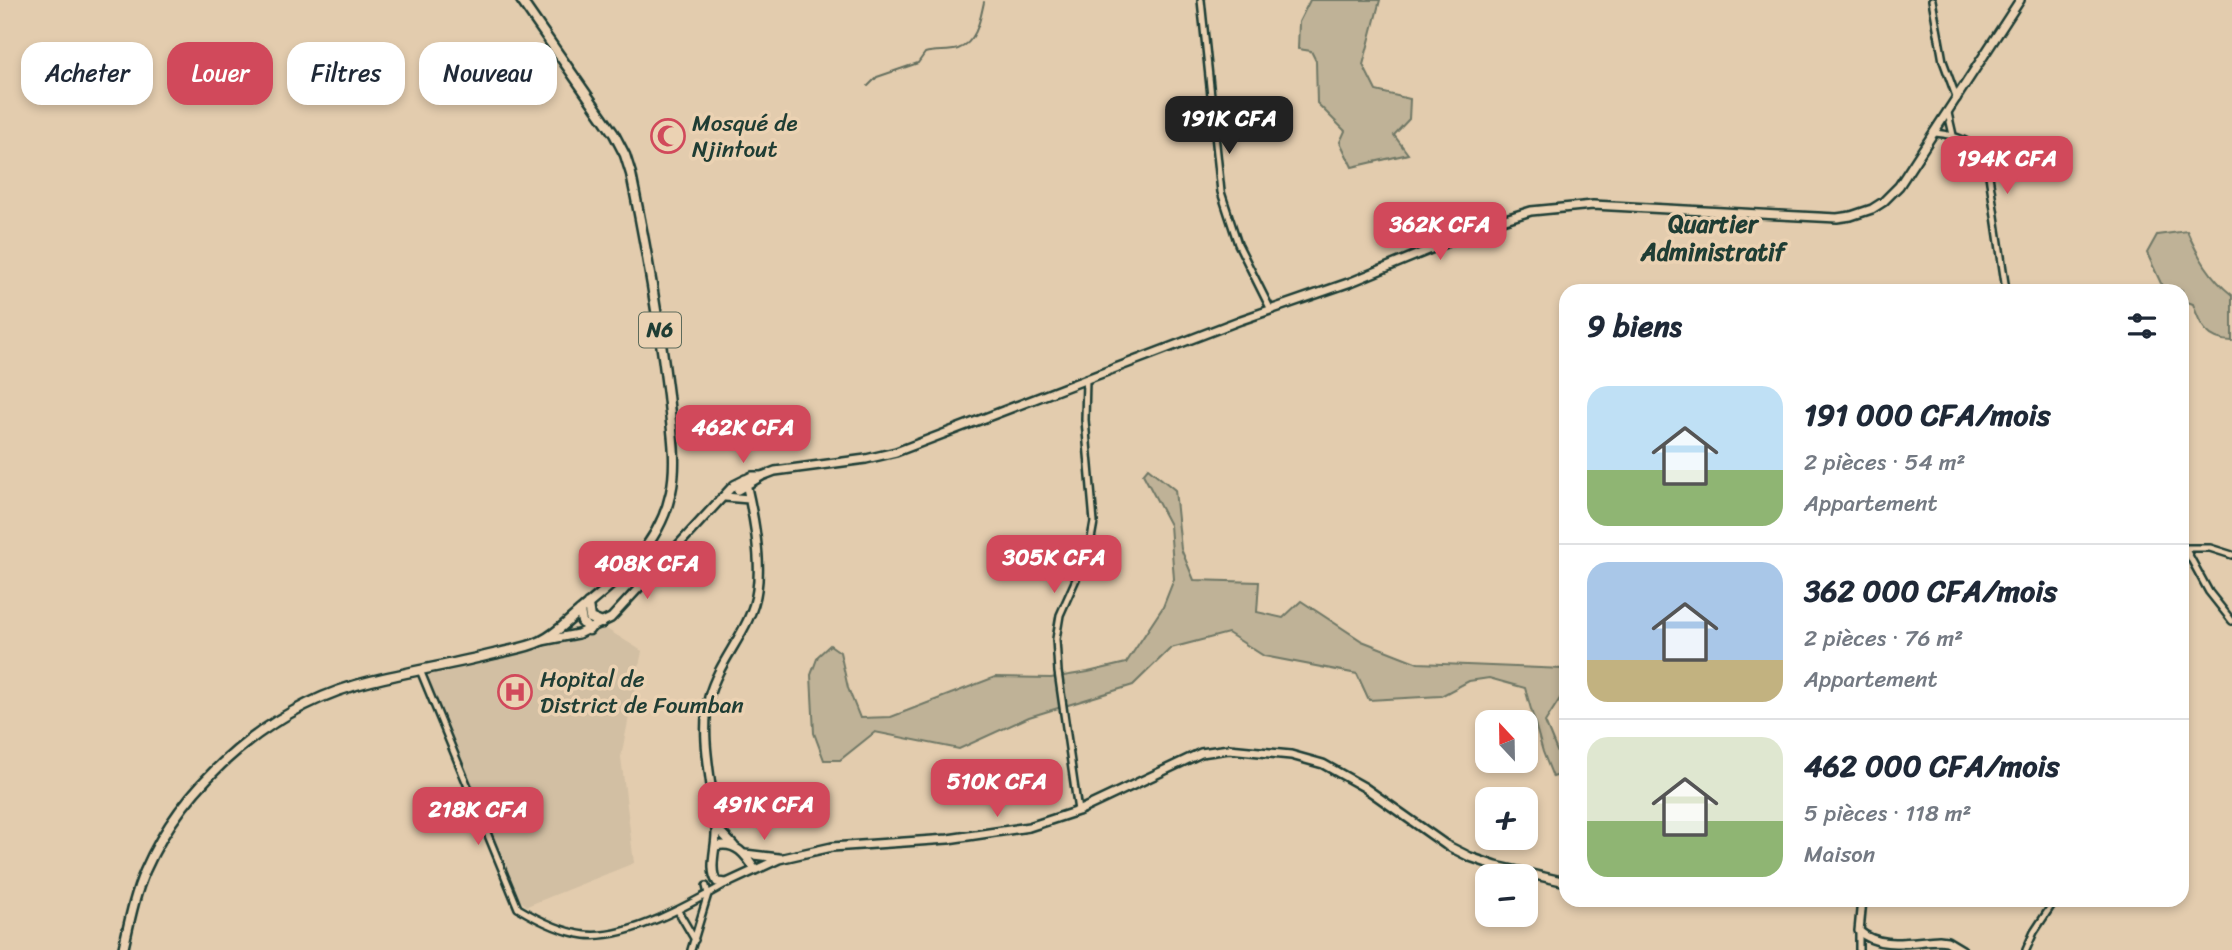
<!DOCTYPE html>
<html lang="fr">
<meta charset="utf-8">
<style>
body{margin:0;font-family:Sriracha,sans-serif;background:#f2f2f3;color:#1f2937;height:100vh;display:flex;flex-direction:column;font-size:26px;white-space:nowrap}
*{box-sizing:border-box;margin:0}
p{font-size:23px;color:#747a83}
.icon{flex:none;width:38px;height:38px;fill:none;stroke:currentColor;stroke-width:2;stroke-linecap:round;stroke-linejoin:round}
.map{position:relative;flex:1;overflow:hidden}
.drawer{position:absolute;left:1559px;top:284px;width:630px;height:623px;display:flex;flex-direction:column;background:#fff;border-radius:21px;box-shadow:0 4px 10px #0003}
.drawer>*{flex:none}
.hud{position:absolute;left:21px;top:42px;width:665px;height:63px;display:flex;gap:14px}
.needle{width:46px;rotate:338deg}
.fabs{position:absolute;left:1475px;top:710px;display:grid;gap:14px}
.fabs a{display:grid;place-items:center;width:63px;height:63px;border-radius:14px;background:#fff;box-shadow:0 4px 10px #0003;font-size:35px}
.price{position:absolute;translate:-50% -60px;padding:0 16px;border-radius:14px;background:#d1495b;color:#fff;font-size:23px;line-height:46px;filter:drop-shadow(0 2px 4px #0008)}
.price::after{content:'';position:absolute;left:50%;top:42px;width:21px;height:16px;margin-left:-10px;background:inherit;clip-path:polygon(0 0,100% 0,50% 100%)}
.price.active{background:#222;color:#fff}
ul{padding:0;list-style:none}
li{display:flex;align-items:center;gap:21px;height:175px;padding:0 28px}
li+li{border-top:2px solid #e0e1e3}
li span{display:grid;place-items:center;flex:none;width:196px;height:140px;border-radius:21px;color:#555}
li>.icon{margin-inline-start:auto}
span .icon{width:84px;height:84px;fill:#fffc;stroke-width:1}
li b{font-size:30px}
h2{display:flex;justify-content:space-between;align-items:center;height:84px;padding:0 28px;font-size:30px}
.tag{padding:0 24px;border-radius:21px;background:#fff;box-shadow:0 4px 10px #0003;font-size:24px;line-height:63px}
.tag.active{background:#d1495b;color:#fff}
.map>svg:first-child{display:block}
.built{fill:#d2bfa3}
.green{fill:#bfb297;stroke:#6f7866;stroke-width:2}
.lines{fill:none;stroke-linecap:round;stroke-linejoin:round}
.stream{stroke:#656f5f;stroke-width:2}
.minor-casing{stroke:#1f3d34;stroke-width:10}
.major-casing{stroke:#1f3d34;stroke-width:12}
.highway-casing{stroke:#1f3d34;stroke-width:13}
.minor{stroke:#ebd2b3;stroke-width:5}
.major{stroke:#ebd2b3;stroke-width:7}
.highway{stroke:#ebd2b3;stroke-width:8}
.labels{text-anchor:middle;stroke-width:7;stroke-linejoin:round;paint-order:stroke}
.shield{fill:#ebd2b3;stroke:#5c6a5a;stroke-width:2}
.shield-label{font-size:21px;font-weight:bold;fill:#1f3d34}
.poi-label{font-size:23px;fill:#1f3d34;stroke:#ebd2b3;text-anchor:start}
.neighbourhood-label{font-size:24px;font-weight:bold;fill:#1f3d34;stroke:#ebd2b3}
</style>
<div class="map">
<svg width="2232" height="950" viewBox="0 0 2232 950">
<rect width="100%" height="100%" fill="#e3ccae"/>
<filter id="ink" filterUnits="userSpaceOnUse"><feTurbulence type="fractalNoise" baseFrequency=".0143" numOctaves="2"/><feDisplacementMap in="SourceGraphic" scale="14" xChannelSelector="R" yChannelSelector="G"/><feConvolveMatrix kernelMatrix="1 2 1 2 8 2 1 2 1" color-interpolation-filters="sRGB"/></filter>
<g filter="url(#ink)">
<path class="built" d="M605,628L642,651L621,757L634,863L527,906L515,896L430,694L427,680L430,674L576,640Z"/>
<path class="green" d="M1310,0H1380L1363,65L1376,91L1410,99L1409,119L1394,135L1408,154L1352,167L1340,142L1345,131L1317,103L1316,61L1311,51L1298,49L1299,22Z
M2187,231C2198,256 2210,278 2232,295V341C2207,341 2200,325 2193,304L2182,300V290H2164L2147,253L2157,235Z
M1148,468L1175,490L1181,549L1194,580L1259,582L1257,612L1283,618L1301,601L1362,641L1418,663L1564,669L1566,689L1545,722L1566,773L1553,777L1543,752L1525,688L1489,678L1469,681L1441,696L1369,700L1357,674L1264,656L1228,633L1171,648L1133,685L1029,717L959,749L875,732L840,760H824L814,733L811,675L818,656L830,645L840,652L848,688L860,718L891,717L995,677L1051,678L1088,672L1126,663L1163,607L1174,579L1170,525L1143,474Z"/>
<g class="lines">
<path class="stream" d="M868,86L877,77L918,63L925,53C935,50 949,52 958,49C977,42 980,20 984,2"/>
<g class="minor-casing">
<path id="minor" d="M1201,0L1221,192L1238,244L1271,310
M1932,0L1943,61L1957,99
M1948,113L1953,135
M1935,133C1957,135 1975,142 1987,162L2006,290
M2185,548L2209,592L2232,621
M2185,548H2210L2232,555
M420,670L518,908C538,920 562,932 585,935C627,940 691,904 727,883
M1078,811L1058,672L1056,639L1060,615L1089,550L1094,522L1085,420L1086,379
M678,911L695,940
M691,950L708,894L706,886
M1859,950V931
M2026,950L2034,932L2055,900"/>
</g>
<g class="major-casing">
<path id="major" d="M745,479C753,512 762,556 757,590C752,629 719,659 709,697C699,739 714,788 716,830C717,846 708,869 717,882L727,883L779,859L832,847L948,839L1029,827L1078,811L1201,753L1229,749L1291,755L1323,764L1364,787L1446,845L1470,857L1496,866L1566,882
M734,485L752,476H761
M738,490L762,476L775,471L866,459L896,452L1241,320L1351,282L1499,221L1531,211L1593,205L1837,218L1851,216L1872,209L1883,202L1899,186L2020,0
M725,497L749,499
M542,641L578,634L611,618L731,488
M716,827L734,846
M716,846C736,841 746,855 755,870
M745,854L779,858
M1862,900L1859,931C1880,950 1912,941 1939,940L1947,941L1962,950"/>
</g>
<g class="highway-casing">
<path id="highway" d="M588,604L590,618L602,623
M580,611L582,622L589,630
M123,950C129,924 134,896 145,871C185,780 274,704 371,681C412,671 453,664 494,654C509,650 527,648 541,641C556,634 568,621 580,611C620,578 660,545 671,492C678,460 671,427 668,395C659,320 646,247 631,174L625,155L614,134L521,0"/>
</g>
<use href="#minor" class="minor"/>
<use href="#major" class="major"/>
<use href="#highway" class="highway"/>
</g>
</g>
<defs>
<g id="mosque-ring" transform="scale(1.75)"><circle r="9.5" fill="#ebd2b3" stroke="#d1495b" stroke-width="1.5"/><path d="M3.5-4.9A6 6 0 1 0 3.5 4.9A5 5 0 1 1 3.5-4.9Z" fill="#d1495b"/></g>
<g id="hospital-ring" transform="scale(1.75)"><circle r="9.5" fill="#ebd2b3" stroke="#d1495b" stroke-width="1.5"/><path d="M-5-5h3v3.5h4V-5h3V5h-3V1.5h-4V5h-3Z" fill="#d1495b"/></g>
</defs>
<g fill-rule="evenodd">
<use href="#mosque-ring" x="668" y="136"/>
<use href="#hospital-ring" x="515" y="692"/>
</g>
<g class="labels">
<rect class="shield" x="639" y="312.5" width="42" height="35" rx="5"/>
<g class="shield-label">
<text x="660" y="337">N6</text>
</g>
<g class="poi-label">
<text x="692" y="131">Mosqué de<tspan x="692" dy="26">Njintout</tspan></text>
<text x="540" y="687">Hopital de<tspan x="540" dy="26">District de Foumban</tspan></text>
</g>
<g class="neighbourhood-label">
<text x="1713" y="232">Quartier<tspan x="1713" dy="28">Administratif</tspan></text>
</g>
</g>
</svg>
<div class="fabs">
<a><svg class="needle" viewBox="-14 -14 28 28"><path d="M0-13l5 13h-10z" fill="#e53935"/><path d="M0 13l5-13h-10z" fill="#747a83"/></svg></a>
<a>+</a>
<a>−</a>
</div>
<b class="price active" style="left:1229px;top:156px">191K CFA</b>
<b class="price" style="left:2007px;top:196px">194K CFA</b>
<b class="price" style="left:1440px;top:262px">362K CFA</b>
<b class="price" style="left:743px;top:465px">462K CFA</b>
<b class="price" style="left:1054px;top:595px">305K CFA</b>
<b class="price" style="left:647px;top:601px">408K CFA</b>
<b class="price" style="left:997px;top:819px">510K CFA</b>
<b class="price" style="left:764px;top:842px">491K CFA</b>
<b class="price" style="left:478px;top:847px">218K CFA</b>
<div class="hud">
<a class="tag">Acheter</a>
<a class="tag active">Louer</a>
<a class="tag">Filtres</a>
<a class="tag">Nouveau</a>
</div>
<section class="drawer">
<h2>9 biens<svg class="icon" aria-label="filters" viewBox="0 0 24 24"><path d="M4 7h16M4 17h16"/><circle cx="9" cy="7" r="2"/><circle cx="15" cy="17" r="2"/></svg></h2>
<ul>
<li><span style="background:linear-gradient(#bfe0f5 60%,#8fb573 0)"><svg class="icon" aria-label="home" viewBox="0 0 24 24"><path d="M3 11l9-7 9 7M6 9v11h12V9"/></svg></span><div><b>191 000 CFA/mois</b><p>2 pièces · 54 m²</p><p>Appartement</p></div></li>
<li><span style="background:linear-gradient(#a9c7e8 70%,#c2b280 0)"><svg class="icon" aria-label="home" viewBox="0 0 24 24"><path d="M3 11l9-7 9 7M6 9v11h12V9"/></svg></span><div><b>362 000 CFA/mois</b><p>2 pièces · 76 m²</p><p>Appartement</p></div></li>
<li><span style="background:linear-gradient(#dfe7d0 60%,#8fb573 0)"><svg class="icon" aria-label="home" viewBox="0 0 24 24"><path d="M3 11l9-7 9 7M6 9v11h12V9"/></svg></span><div><b>462 000 CFA/mois</b><p>5 pièces · 118 m²</p><p>Maison</p></div></li>
</ul>
</section>
</div>
